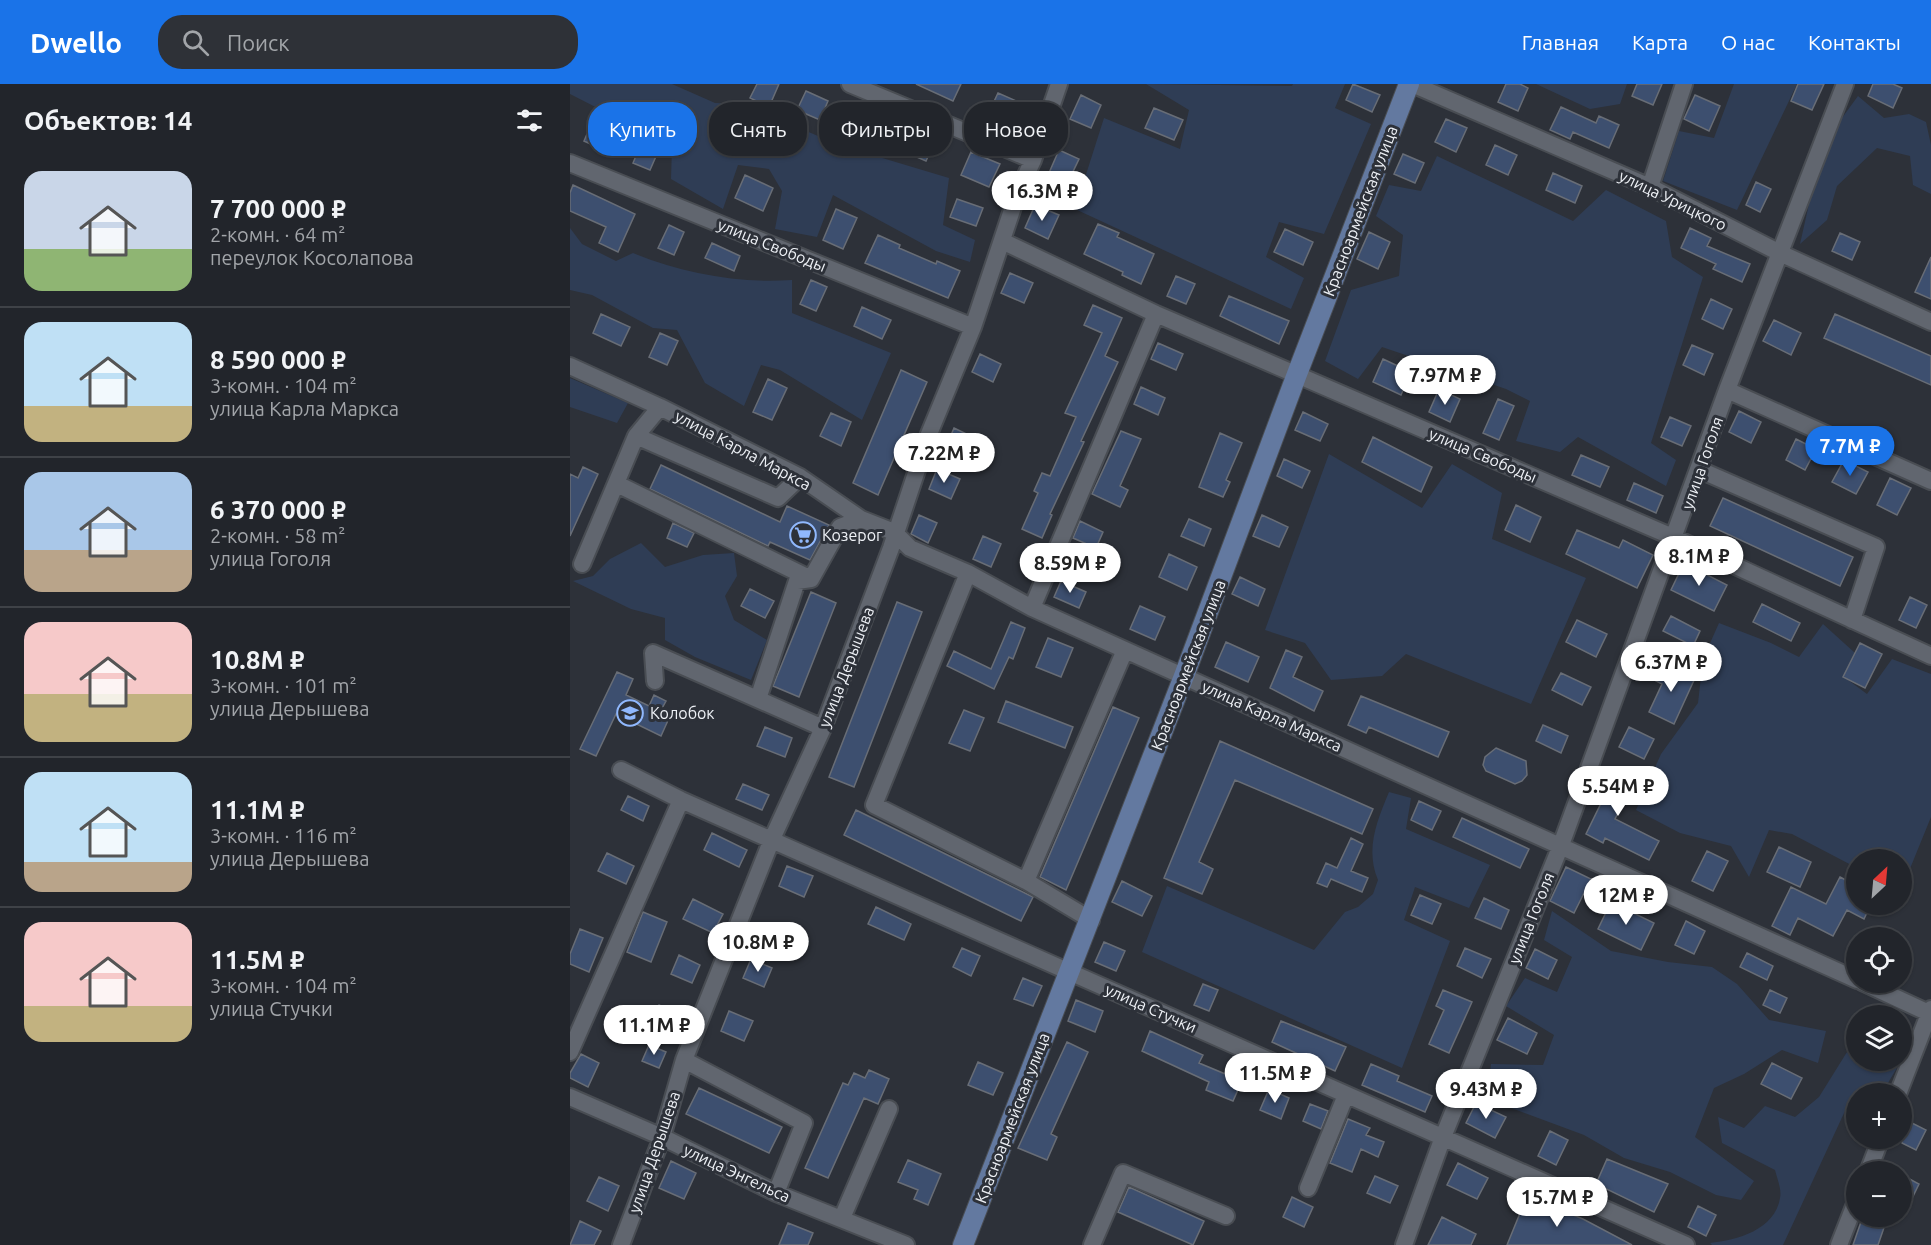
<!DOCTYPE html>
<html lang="ru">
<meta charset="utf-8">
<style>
body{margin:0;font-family:Ubuntu,sans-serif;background:#2e3137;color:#f1f3f6;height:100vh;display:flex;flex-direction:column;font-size:22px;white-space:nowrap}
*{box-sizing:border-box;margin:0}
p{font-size:20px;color:#a2a5a9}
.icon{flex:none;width:33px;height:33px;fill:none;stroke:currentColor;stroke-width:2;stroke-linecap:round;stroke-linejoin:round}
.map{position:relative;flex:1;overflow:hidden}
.drawer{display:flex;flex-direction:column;background:#22252b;width:570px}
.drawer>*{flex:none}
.top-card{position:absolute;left:18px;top:18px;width:570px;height:54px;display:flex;gap:12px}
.needle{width:39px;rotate:26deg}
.tools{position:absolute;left:1276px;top:765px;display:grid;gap:12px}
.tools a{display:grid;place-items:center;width:66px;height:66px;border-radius:50%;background:#22252b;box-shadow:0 2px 4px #0004,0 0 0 2px #3f4247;font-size:30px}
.price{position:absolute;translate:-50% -51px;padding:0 14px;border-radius:21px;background:#fff;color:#222;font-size:20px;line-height:39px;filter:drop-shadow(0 2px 3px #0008)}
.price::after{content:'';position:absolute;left:50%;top:36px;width:18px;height:14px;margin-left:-9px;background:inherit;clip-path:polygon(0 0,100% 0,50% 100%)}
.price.current{background:#1a73e8;color:#fff}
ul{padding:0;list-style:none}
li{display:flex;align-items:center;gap:18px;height:150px;padding:0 24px}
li+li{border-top:2px solid #3f4247}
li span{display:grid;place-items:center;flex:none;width:168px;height:120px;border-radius:18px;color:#555}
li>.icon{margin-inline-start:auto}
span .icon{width:72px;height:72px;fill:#fffc;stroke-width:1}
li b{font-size:26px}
h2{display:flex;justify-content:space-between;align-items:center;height:72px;padding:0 24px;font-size:26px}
.tag{padding:0 21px;border-radius:24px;background:#22252b;box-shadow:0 2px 4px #0004,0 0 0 2px #3f4247;font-size:21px;line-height:54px}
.tag.current{background:#1a73e8;color:#fff}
header{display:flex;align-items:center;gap:36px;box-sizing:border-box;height:84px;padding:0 30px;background:#1a73e8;color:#fff}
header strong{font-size:28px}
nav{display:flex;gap:33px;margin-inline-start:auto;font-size:21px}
.search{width:420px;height:54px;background:#2e3137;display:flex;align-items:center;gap:15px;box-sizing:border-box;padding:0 21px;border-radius:24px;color:#a2a5a9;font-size:22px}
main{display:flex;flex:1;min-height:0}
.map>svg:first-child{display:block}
.green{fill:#2f3d55}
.building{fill:#3d4f6f;stroke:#686d76;stroke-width:1.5}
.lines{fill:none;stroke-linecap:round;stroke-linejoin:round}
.minor-casing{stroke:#494d53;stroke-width:20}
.major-casing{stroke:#494d53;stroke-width:22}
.minor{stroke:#61666f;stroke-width:16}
.major{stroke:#6379a0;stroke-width:20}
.labels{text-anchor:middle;stroke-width:6;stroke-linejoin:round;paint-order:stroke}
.street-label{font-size:16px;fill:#eef1f6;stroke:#2d3139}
.poi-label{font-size:16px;fill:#eef1f6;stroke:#2d3139;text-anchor:start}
</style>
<header>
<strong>Dwello</strong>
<div class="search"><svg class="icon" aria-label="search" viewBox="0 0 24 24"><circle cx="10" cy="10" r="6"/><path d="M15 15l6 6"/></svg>Поиск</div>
<nav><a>Главная</a><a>Карта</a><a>О нас</a><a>Контакты</a></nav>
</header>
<main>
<section class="drawer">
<h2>Объектов: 14<svg class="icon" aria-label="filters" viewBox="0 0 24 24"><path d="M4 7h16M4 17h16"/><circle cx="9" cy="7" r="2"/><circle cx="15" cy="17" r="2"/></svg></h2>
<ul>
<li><span style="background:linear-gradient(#c9d6e8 65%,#8fb573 0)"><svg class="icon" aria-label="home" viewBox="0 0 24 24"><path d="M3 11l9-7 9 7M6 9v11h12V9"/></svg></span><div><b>7 700 000 ₽</b><p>2-комн. · 64 m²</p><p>переулок Косолапова</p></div></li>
<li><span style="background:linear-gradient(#bfe0f5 70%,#c2b280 0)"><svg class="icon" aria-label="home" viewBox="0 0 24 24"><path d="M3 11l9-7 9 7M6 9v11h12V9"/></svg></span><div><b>8 590 000 ₽</b><p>3-комн. · 104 m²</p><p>улица Карла Маркса</p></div></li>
<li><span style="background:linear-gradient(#a9c7e8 65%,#b9a48a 0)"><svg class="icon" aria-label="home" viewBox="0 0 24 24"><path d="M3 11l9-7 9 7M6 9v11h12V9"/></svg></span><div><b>6 370 000 ₽</b><p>2-комн. · 58 m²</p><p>улица Гоголя</p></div></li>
<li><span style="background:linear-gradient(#f6c9c9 60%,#c2b280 0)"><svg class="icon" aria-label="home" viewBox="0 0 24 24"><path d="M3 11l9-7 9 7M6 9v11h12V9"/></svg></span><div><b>10.8M ₽</b><p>3-комн. · 101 m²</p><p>улица Дерышева</p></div></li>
<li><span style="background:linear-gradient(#bfe0f5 75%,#b9a48a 0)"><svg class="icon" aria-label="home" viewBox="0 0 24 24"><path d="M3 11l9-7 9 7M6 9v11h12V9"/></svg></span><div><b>11.1M ₽</b><p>3-комн. · 116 m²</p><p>улица Дерышева</p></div></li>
<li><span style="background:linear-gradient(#f6c9c9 70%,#c2b280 0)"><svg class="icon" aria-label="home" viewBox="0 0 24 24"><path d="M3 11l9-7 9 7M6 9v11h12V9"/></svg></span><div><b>11.5M ₽</b><p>3-комн. · 104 m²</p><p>улица Стучки</p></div></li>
</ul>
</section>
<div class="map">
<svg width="1361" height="1161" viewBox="0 0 1361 1161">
<rect width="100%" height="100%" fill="#2d3139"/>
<path class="green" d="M0,0H102L145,19L173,20L269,61L379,94L373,141L405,156L400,178L366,167L263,111L247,153L205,145L212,107L199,85L168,81L153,125L101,95L102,62L0,10Z
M576,0L722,2L723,0H775L765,24L801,40L754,150L709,138L696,173L734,194L721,225L505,125L534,34L610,65L619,26Z
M966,0H1057L1050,20L1020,25Z
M1164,0H1227L1167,126L1093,97L1109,47L1144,54Z
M1288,12L1314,34L1339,30L1356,38L1361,61V110L1343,101L1340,72L1307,64L1267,102L1257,136L1230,160L1239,120L1269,38Z
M867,72L1003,137L1036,106L1096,137L1102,173L1133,193L1081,359L1106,376L1096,402L1008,353L990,368L946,357L960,317L936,305L812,263L788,295L755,277L781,206L829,192L833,151L806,132L819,101L851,107Z
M0,144L12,160L46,177L63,169C111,189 170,200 222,196V229L321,269L292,336L210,286L191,281L174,322L135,299L107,246L83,244L22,211L0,206Z
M0,294L58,319L47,339L0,323Z
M759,370L852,424L882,380L932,409L922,455L1016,494L961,620L836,570L812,592L761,596L735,559L695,546Z
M71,459L95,483L133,471L164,469L167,492L155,512L164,536L197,556L181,596L125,573L95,556V534L61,525L3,497L23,492L40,475Z
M1149,539L1201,559L1229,573L1253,540L1285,569L1274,593L1297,610L1322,575L1361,590V733L1337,792L1332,791V776H1287V784L1222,750L1199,746L1179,793L1161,762L1110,749L1066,726L1091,670L1128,619L1133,575Z
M819,708L841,714L836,745L920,781L899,824L845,803L834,836L880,857L832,984L572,868L597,802L744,866L775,828L788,823L803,810L808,796C795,765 807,737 819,708Z
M982,827L1041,867L1098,878L1142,883L1167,900L1199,936L1256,947L1248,979L1212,966L1174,990L1144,1004L1125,1053L1184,1097L1171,1116L1146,1111L1100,1088L1054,1074L1014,1051L917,1015L921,980L973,981L984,951L936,922L955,894L987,908L1002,873L974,856Z
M1287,952V976L1331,977L1312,1009L1287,1010V1016L1281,1014L1213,1161H1142L1140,1159C1167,1156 1205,1146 1210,1114C1212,1106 1207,1094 1205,1086L1152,1059L1148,1033L1174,1044L1195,1022L1225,1033L1249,1013Z"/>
<path class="building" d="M187,0H209L199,23L180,14Z
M346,0H391L383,17Z
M783,0L810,11L802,28L776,16Z
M936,0H950L958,4L948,27L928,18Z
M1067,0H1092L1083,21L1062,12Z
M1228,0H1254L1242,26L1221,17Z
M1303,0H1323L1332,4L1323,24L1298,12Z
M236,7L258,17L250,36L227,26Z
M428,9L453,20L445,37L420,26Z
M511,11L531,21L521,44L500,35Z
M1125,11L1150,22L1139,47L1114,35Z
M991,23L1026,39L1029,32L1049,41L1039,64L1003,48L1000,55L980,46Z
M584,24L613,36L604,56L575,44Z
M297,26L320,37L307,65L284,55Z
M24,34L44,43L34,66L14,57Z
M876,35L897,44L886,68L865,58Z
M341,49L364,59L356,77L333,67Z
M73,55L90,63L80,86L63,79Z
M925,61L947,71L938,91L916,81Z
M489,66L509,75L498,98L479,89Z
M401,68L430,80L419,103L391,91Z
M833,70L854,79L845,99L824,90Z
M983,89L1012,102L1005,119L976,106Z
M175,91L203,104L193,127L165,114Z
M1186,98L1201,105L1190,128L1176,121Z
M3,101L65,130L48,168L29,159L36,143L0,127V109Z
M387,115L413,124L406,142L380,133Z
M465,121L489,131L478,155L455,144Z
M266,125L287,134L273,165L253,156Z
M528,140L549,149L547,153L584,170L571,200L552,191L553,188L514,170Z
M99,141L114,148L104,171L88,164Z
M1120,144L1141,154L1137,162L1180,180L1172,198L1143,185L1146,180L1111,164Z
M715,145L743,158L733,181L704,168Z
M799,148L820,158L808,185L787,175Z
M1270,149L1290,158L1282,176L1262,167Z
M308,151L330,161L329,164L366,180L367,177L390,187L378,214L295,179Z
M142,159L170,172L164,187L135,174Z
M1361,173V215L1345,208Z
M440,189L463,199L454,219L431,209Z
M606,192L625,200L616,220L597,212Z
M241,196L257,203L246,227L230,220Z
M659,212L719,237L709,260L650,232Z
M1141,215L1162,225L1153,245L1132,235Z
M523,221L552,234L535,272L548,278L511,357L514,358L480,430L482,431L472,454L452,445L468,409L464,407L472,389L480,392L506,333L495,329L532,249L514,241Z
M292,223L321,236L312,255L284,242Z
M31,230L60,243L51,262L23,249Z
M1265,230L1361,272V301L1254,254Z
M1204,236L1231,249L1221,271L1193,257Z
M90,249L108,257L97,281L79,273Z
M588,259L613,270L606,286L581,275Z
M1122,261L1143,270L1134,291L1113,281Z
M410,270L431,280L423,298L402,288Z
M813,275L841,288L831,311L803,298Z
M331,286L357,298L308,411L283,399Z
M198,295L217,304L202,336L183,328Z
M571,303L595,314L588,331L564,320Z
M869,305L890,315L880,338L859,328Z
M928,315L944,322L929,356L913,349Z
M1169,327L1191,338L1181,359L1159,348Z
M733,328L758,340L750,357L725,346Z
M261,329L281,338L271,362L250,352Z
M1100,333L1121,342L1112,362L1091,353Z
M384,344L407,355L399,373L376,363Z
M551,347L571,355L550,402L558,406L550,423L522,410Z
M650,349L672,359L656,396L660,398L653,413L629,403Z
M803,353L862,383L851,408L792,378Z
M1226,355L1246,365L1235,386L1216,376Z
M1011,371L1039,383L1030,403L1002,391Z
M714,375L740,387L732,404L707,392Z
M1274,376L1298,388L1286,410L1262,398Z
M91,381L210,438L217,422L259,441L240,476L200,458L198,462L80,405Z
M13,383L28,390L0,452V390L8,394Z
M367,385L390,395L381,415L359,405Z
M1320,394L1341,404L1327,431L1307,421Z
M1064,399L1093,412L1086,429L1057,416Z
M1153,414L1283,473L1270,502L1140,442Z
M946,421L971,433L960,458L935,446Z
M349,431L367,439L358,459L341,450Z
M692,431L718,443L709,463L683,452Z
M619,435L641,445L634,462L611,452Z
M510,437L533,448L526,464L503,454Z
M103,439L124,449L117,463L97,454Z
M1007,446L1049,464L1053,456L1083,471L1067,504L996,470Z
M413,452L431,460L421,483L403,475Z
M599,470L627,483L617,506L589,493Z
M1114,479L1157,501L1144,527L1101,506Z
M670,493L695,505L688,522L662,510Z
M491,497L516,508L509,524L484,513Z
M180,505L204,517L195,534L171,522Z
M241,508L266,519L229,613L203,602Z
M1340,513L1357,521L1346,544L1329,536Z
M327,518L352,528L284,703L259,693Z
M1192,520L1230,539L1221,557L1183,538Z
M570,522L595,533L585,556L560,545Z
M1101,532L1130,547L1123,562L1093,547Z
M1007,536L1037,550L1026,573L996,558Z
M441,538L455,544L443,575L439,573L424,605L377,582L384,567L421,585Z
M478,554L503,564L491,593L466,583Z
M656,558L689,573L678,598L645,583Z
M1290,559L1312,570L1295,604L1273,593Z
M716,566L732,573L723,593L753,607L744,627L700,604Z
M1095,579L1125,594L1104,640L1079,628L1092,600L1086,597Z
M47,588L63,595L56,611L79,622L84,611L96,617L90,628L100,632L91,652L46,630L26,672L10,665Z
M991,589L1021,603L1012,621L982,606Z
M791,612L879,648L868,673L799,643L796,649L778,641Z
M436,617L503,643L495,664L428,638Z
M543,623L569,634L496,806L470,793Z
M394,626L414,634L400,667L379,659Z
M973,641L998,652L991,669L966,657Z
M195,643L222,654L215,673L187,662Z
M1059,643L1084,655L1074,675L1049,663Z
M650,657L803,725L792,750L665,696L629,778L643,785L632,810L594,794Z
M926,664L956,677L957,691L952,697L945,700L916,687L913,681L915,673Z
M1033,684L1063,699L1045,735L1089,757L1079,776L1035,754L1033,759L1016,750L1035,711L1023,705Z
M173,700L199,711L192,726L166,715Z
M58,712L79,722L73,737L51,726Z
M849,717L871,727L862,746L841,736Z
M286,726L463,813L451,837L274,751Z
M892,734L959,765L950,784L883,753Z
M142,749L177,766L169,783L134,766Z
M781,754L793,760L781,787L798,794L792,808L761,795L757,803L747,799L756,779L767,784Z
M1209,763L1241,778L1230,803L1197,788Z
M1137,767L1158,777L1143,807L1122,797Z
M37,769L64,782L56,800L28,787Z
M217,782L243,792L234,813L209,802Z
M996,783L1021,795L1004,829L980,817Z
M1270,793L1287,802V820H1301L1294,835L1277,826L1263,852L1228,834L1220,851L1202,842L1221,803L1256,820Z
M552,797L582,812L572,832L542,818Z
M850,811L871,820L862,840L841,831Z
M914,814L939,826L931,845L905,834Z
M123,815L153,830L143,849L113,835Z
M1041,818L1084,839L1071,866L1028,845Z
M306,823L341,840L334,856L298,840Z
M73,828L97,838L81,878L57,868Z
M1116,837L1135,847L1124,870L1105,861Z
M10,845L33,854L19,888L0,880V870Z
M534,858L555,867L546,887L525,878Z
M392,864L410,872L401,892L383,883Z
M895,864L921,875L912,894L887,882Z
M965,865L987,876L978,895L956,884Z
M1177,869L1203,882L1197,896L1170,883Z
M109,871L130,881L122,899L101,890Z
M181,875L202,884L194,903L173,894Z
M453,894L472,902L463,922L444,915Z
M633,900L648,906L639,927L624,921Z
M873,906L902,918L879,969L859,960L874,926L866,922Z
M1200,906L1217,914L1210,929L1193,921Z
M506,916L533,927L525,948L498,937Z
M89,921L107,929L99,946L81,937Z
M159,927L183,937L174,957L151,947Z
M938,934L967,949L957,970L927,956Z
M711,937L776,963L765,987L702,958Z
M580,947L633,971L629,979L672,997L663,1017L636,1006L639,998L572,967Z
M497,958L518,968L481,1050L487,1053L477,1076L448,1064Z
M79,961L96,968L89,984L72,977Z
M11,970L29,979L18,1003L0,994V989Z
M408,978L433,989L423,1011L398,1001Z
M1202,979L1232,994L1221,1015L1191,1000Z
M801,980L829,992L827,997L862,1012L855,1028L792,1001Z
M299,986L319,995L308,1020L294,1014L258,1094L235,1084L273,999L278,1001L284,989L295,994Z
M129,1004L212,1043L199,1069L116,1030Z
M699,1005L719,1014L711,1035L690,1026Z
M906,1019L936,1033L925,1054L896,1039Z
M740,1020L758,1027L751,1045L733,1037Z
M1332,1034L1356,1046L1346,1066L1332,1059Z
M778,1035L800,1044L796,1051L814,1058L808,1073L791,1065L782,1088L760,1079Z
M980,1047L998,1056L986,1081L968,1072Z
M1037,1075L1098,1100L1084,1128L1026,1100Z
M338,1076L371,1090L358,1121L344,1115L348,1106L328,1098Z
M101,1077L126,1089L114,1115L89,1104Z
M888,1079L918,1094L907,1115L877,1101Z
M1332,1091L1349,1100L1332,1135Z
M805,1092L828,1102L820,1119L797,1109Z
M29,1093L49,1102L38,1127L17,1117Z
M559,1103L634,1137L623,1161L548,1128Z
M957,1112L1013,1135L1062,1161H937Z
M722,1113L743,1123L734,1143L713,1133Z
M1128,1122L1146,1131L1136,1152L1118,1143Z
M1293,1132H1318L1308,1161H1283Z
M872,1133L906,1150L901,1161H858Z
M10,1137L31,1147L24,1161H0Z
M218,1139L243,1149L238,1161H209Z"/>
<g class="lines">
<g class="minor-casing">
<path id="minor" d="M280,0L463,76
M842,0L1080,103L1210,169L1361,238
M0,79L403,243
M1080,103L1114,0
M432,157L586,230L1105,454L1361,572
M0,282L90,323L230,393L291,435L324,448L340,464L398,489L462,524L1287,896
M1157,306L1361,397
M90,323L66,352L208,414L230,393
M1130,386L1306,463L1282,536
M47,400L241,495
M12,480L66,352
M398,489L304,721L456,797L521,836
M462,524L586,230
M85,597L83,569L253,644
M188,615L227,497L241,495L270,443L291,435
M51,686L111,716L1116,1161
M456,797L555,566
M1292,898L1361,930
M0,968L111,716
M114,976L234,1039L206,1109
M1328,1010L1361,925
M0,1013L92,1053L206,1109L336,1161
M1298,1088L1311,1054
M738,1104L776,1011
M272,1134L319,1025
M51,1161L92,1053L114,976L202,755L253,644L321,464L359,350L403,243L448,108L463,76L489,0
M522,1161L553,1089L656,1132
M834,1161L873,1053L991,761L1157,306L1275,0
M1269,1161L1287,1115"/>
</g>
<g class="major-casing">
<path id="major" d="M393,1161L614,592L727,290L839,0"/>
</g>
<use href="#minor" class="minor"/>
<use href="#major" class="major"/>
</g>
<defs>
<g id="supermarket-ring" transform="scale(1.35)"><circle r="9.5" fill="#2d3139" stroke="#90b8fd" stroke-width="1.5"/><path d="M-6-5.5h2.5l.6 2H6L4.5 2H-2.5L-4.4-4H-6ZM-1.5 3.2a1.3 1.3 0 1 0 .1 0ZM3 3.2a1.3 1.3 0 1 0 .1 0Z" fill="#90b8fd"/></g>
<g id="school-ring" transform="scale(1.35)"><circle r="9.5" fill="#2d3139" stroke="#90b8fd" stroke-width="1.5"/><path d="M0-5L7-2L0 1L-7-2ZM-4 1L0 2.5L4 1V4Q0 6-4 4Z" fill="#90b8fd"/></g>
</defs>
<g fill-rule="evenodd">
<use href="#supermarket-ring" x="233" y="451"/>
<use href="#school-ring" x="60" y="629"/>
</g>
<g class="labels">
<g class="street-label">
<text transform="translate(1103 116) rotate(26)" y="6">улица Урицкого</text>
<text transform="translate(790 127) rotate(-69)" y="6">Красноармейская улица</text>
<text transform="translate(202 161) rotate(22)" y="6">улица Свободы</text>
<text transform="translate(173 366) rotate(28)" y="6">улица Карла Маркса</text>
<text transform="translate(913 371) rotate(23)" y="6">улица Свободы</text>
<text transform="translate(1132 379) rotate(-71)" y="6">улица Гоголя</text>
<text transform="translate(618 581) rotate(-69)" y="6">Красноармейская улица</text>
<text transform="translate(276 583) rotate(-69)" y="6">улица Дерышева</text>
<text transform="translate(702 632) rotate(24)" y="6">улица Карла Маркса</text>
<text transform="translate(961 834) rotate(-68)" y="6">улица Гоголя</text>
<text transform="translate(581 924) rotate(24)" y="6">улица Стучки</text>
<text transform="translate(442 1034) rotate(-69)" y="6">Красноармейская улица</text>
<text transform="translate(84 1068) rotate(-71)" y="6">улица Дерышева</text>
<text transform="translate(167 1089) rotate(25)" y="6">улица Энгельса</text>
</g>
<g class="poi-label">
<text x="252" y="457">Козерог</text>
<text x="80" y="635">Колобок</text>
</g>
</g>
</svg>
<div class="tools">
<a><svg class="needle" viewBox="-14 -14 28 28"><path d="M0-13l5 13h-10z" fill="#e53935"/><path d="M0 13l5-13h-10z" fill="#a2a5a9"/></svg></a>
<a><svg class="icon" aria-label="locate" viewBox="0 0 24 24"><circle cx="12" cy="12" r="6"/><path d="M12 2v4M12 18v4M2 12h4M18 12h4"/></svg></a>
<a><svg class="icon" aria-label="layers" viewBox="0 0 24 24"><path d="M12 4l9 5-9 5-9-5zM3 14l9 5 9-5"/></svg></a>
<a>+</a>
<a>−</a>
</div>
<b class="price" style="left:472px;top:138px">16.3M ₽</b>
<b class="price" style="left:875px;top:322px">7.97M ₽</b>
<b class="price current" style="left:1280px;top:393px">7.7M ₽</b>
<b class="price" style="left:374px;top:400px">7.22M ₽</b>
<b class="price" style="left:1129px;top:503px">8.1M ₽</b>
<b class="price" style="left:500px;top:510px">8.59M ₽</b>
<b class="price" style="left:1101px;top:609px">6.37M ₽</b>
<b class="price" style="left:1048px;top:733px">5.54M ₽</b>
<b class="price" style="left:1056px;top:842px">12M ₽</b>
<b class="price" style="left:188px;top:889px">10.8M ₽</b>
<b class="price" style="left:84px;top:972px">11.1M ₽</b>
<b class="price" style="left:705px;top:1020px">11.5M ₽</b>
<b class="price" style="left:916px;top:1036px">9.43M ₽</b>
<b class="price" style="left:987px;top:1144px">15.7M ₽</b>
<div class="top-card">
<a class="tag current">Купить</a>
<a class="tag">Снять</a>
<a class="tag">Фильтры</a>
<a class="tag">Новое</a>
</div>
</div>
</main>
